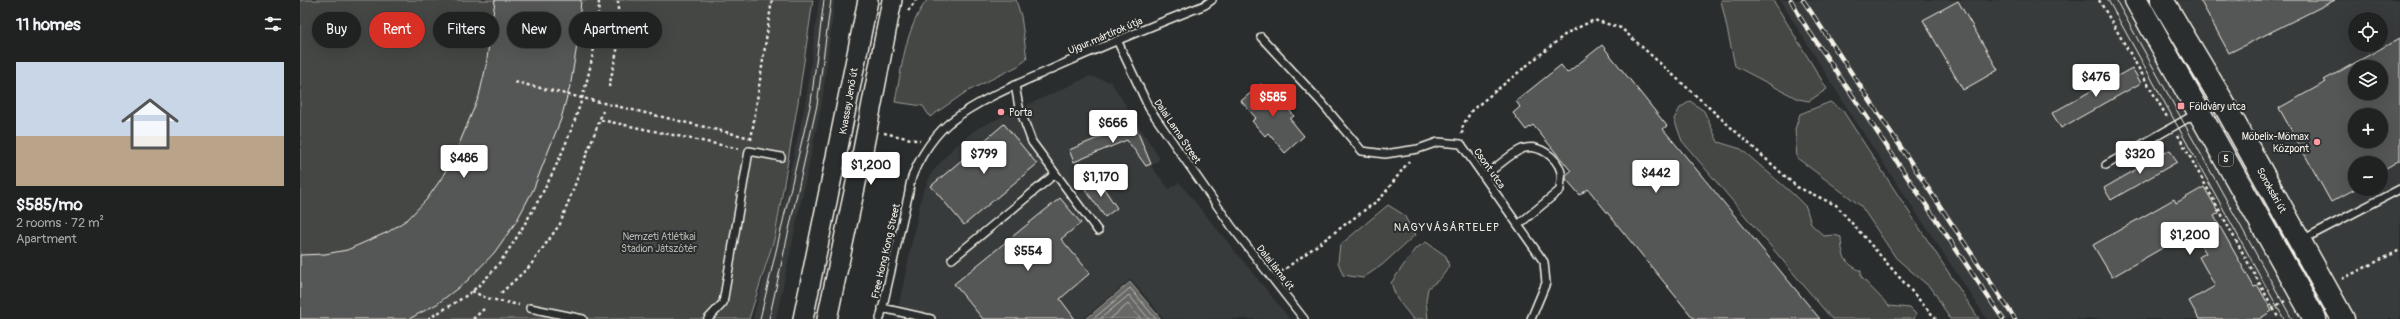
<!DOCTYPE html>
<meta charset="utf-8">
<style>
body{margin:0;font-family:Pangolin,sans-serif;background:#2d2f2f;color:#f1f3f6;height:100vh;display:flex;flex-direction:column;font-size:15px;white-space:nowrap}
*{box-sizing:border-box;margin:0}
p{font-size:13px;color:#a2a4a5}
.icon{flex:none;width:22px;height:22px;fill:none;stroke:currentColor;stroke-width:2;stroke-linecap:round;stroke-linejoin:round}
.map{position:relative;flex:1;overflow:hidden}
.details{display:flex;flex-direction:column;background:#202222;width:300px}
.details>*{flex:none}
.top-card{position:absolute;left:12px;top:12px;width:380px;height:36px;display:flex;gap:8px}
.fabs{position:absolute;left:2048px;top:12px;display:grid;gap:8px}
.fabs a{display:grid;place-items:center;width:40px;height:40px;border-radius:50%;background:#202222;box-shadow:0 4px 16px #0002,0 0 0 1px #3d3f40;font-size:20px}
.price{position:absolute;translate:-50% -34px;padding:0 9px;border-radius:4px;background:#fff;color:#222;font-size:13px;line-height:26px;filter:drop-shadow(0 1px 2px #0008)}
.price::after{content:'';position:absolute;left:50%;top:24px;width:12px;height:9px;margin-left:-6px;background:inherit;clip-path:polygon(0 0,100% 0,50% 100%)}
.price.current{background:#d93025;color:#fff}
ul{padding:0;list-style:none}
li{display:grid;align-content:center;gap:8px;height:212px;padding:0 16px}
li+li{border-top:1px solid #3d3f40}
li span{display:grid;place-items:center;height:124px;border-radius:0px;color:#555}
li>.icon{margin-inline-start:auto}
span .icon{width:72px;height:72px;fill:#fffc;stroke-width:1}
li b{font-size:17px}
h2{display:flex;justify-content:space-between;align-items:center;height:48px;padding:0 16px;font-size:17px}
.chip{padding:0 14px;border-radius:18px;background:#202222;box-shadow:0 4px 16px #0002,0 0 0 1px #3d3f40;font-size:14px;line-height:36px}
.chip.current{background:#d93025;color:#fff}
main{display:flex;flex:1;min-height:0}
.map>svg:first-child{display:block}
.built{fill:#373a3a;fill-rule:evenodd}
.green{fill:#444645;stroke:#9c9c96}
.water{fill:#676866;stroke:#9f9f9a}
.lines{fill:none;stroke-linecap:round;stroke-linejoin:round}
.shore{stroke:#bcbab4;stroke-width:1}
.building{fill:#555756;stroke:#f4f1e8;fill-rule:evenodd}
.service-casing{stroke:#f4f1e8;stroke-width:10}
.secondary-casing{stroke:#f4f1e8;stroke-width:22}
.primary-casing{stroke:#f4f1e8;stroke-width:25}
.path{stroke:#f4f1e8;stroke-width:2.5;stroke-dasharray:3 3;stroke-linecap:butt}
.service{stroke:#2a2d2e;stroke-width:7}
.secondary{stroke:#2a2d2e;stroke-width:19}
.primary{stroke:#2a2d2e;stroke-width:22}
.tram{stroke:#f4f1e8;stroke-width:1}
.rail-casing{stroke:#f4f1e8;stroke-width:4.5}
.rail{stroke:#2a2d2e;stroke-width:3;stroke-dasharray:9;stroke-linecap:butt}
.poi-dot{fill:#ff9aa2;stroke:#2a2d2e;stroke-width:1.5}
.labels{text-anchor:middle;stroke-width:4;stroke-linejoin:round;paint-order:stroke}
.shield{fill:#2a2d2e;stroke:#b7b6b0;stroke-width:1}
.shield-label{font-size:9px;font-weight:bold;fill:#f4f1e8}
.street-label{font-size:10px;fill:#f4f1e8;stroke:#2a2d2e}
.poi-label{font-size:10px;fill:#f4f1e8;stroke:#2a2d2e;text-anchor:start}
.park-label{font-size:10px;fill:#b6b5af;stroke:#2a2d2e}
.neighbourhood-label{font-size:11px;letter-spacing:1px;fill:#f4f1e8;stroke:#2a2d2e}
</style>
<main>
<section class="details">
<h2>11 homes<svg class="icon" aria-label="filters" viewBox="0 0 24 24"><path d="M4 7h16M4 17h16"/><circle cx="9" cy="7" r="2"/><circle cx="15" cy="17" r="2"/></svg></h2>
<ul>
<li><span style="background:linear-gradient(#c9d6e8 60%,#b9a48a 0)"><svg class="icon" aria-label="home" viewBox="0 0 24 24"><path d="M3 11l9-7 9 7M6 9v11h12V9"/></svg></span><div><b>$585/mo</b><p>2 rooms · 72 m²</p><p>Apartment</p></div></li>
</ul>
</section>
<div class="map">
<svg width="2100" height="319" viewBox="0 0 2100 319">
<rect width="100%" height="100%" fill="#2a2d2e"/>
<filter id="ink" filterUnits="userSpaceOnUse"><feTurbulence type="fractalNoise" baseFrequency=".025" numOctaves="2"/><feDisplacementMap in="SourceGraphic" scale="8" xChannelSelector="R" yChannelSelector="G"/><feConvolveMatrix kernelMatrix="1 2 1 2 8 2 1 2 1" color-interpolation-filters="sRGB"/></filter>
<g filter="url(#ink)">
<path class="built" d="M519,0H534V6L522,103L515,136L476,319H453L475,236L506,101Z
M1480,0H2100V319H1687L1552,116ZM2055,19H2081V45H2055ZM2055,67H2081V93H2055ZM2055,115H2081V141H2055ZM2055,163H2081V189H2055Z
M790,76L811,82L860,159L851,166L869,189L879,182L990,319H864L831,279L783,319H596L622,194L632,172L654,147L678,128Z"/>
<path class="green" d="M0,0H513L498,102L475,236L449,319H0Z
M627,0H716L721,16L727,59L718,66L666,92L630,117L623,106L595,102C602,67 605,29 627,0Z
M1421,0H1473L1527,89L1509,101L1498,99L1435,66Z
M1390,101L1404,111L1418,142L1441,149L1493,194L1506,207L1511,224L1524,236L1534,235L1541,237C1542,256 1544,263 1561,271V277L1589,306L1610,308L1616,314L1614,319H1532L1382,141L1374,119L1380,108Z
M1530,102L1543,111L1679,319H1650L1633,290L1596,258L1561,206L1497,158L1495,129L1500,114Z
M1088,205L1104,215L1115,235L1082,265L1063,278L1043,275L1038,262L1040,245Z
M1126,242L1146,256L1149,267L1140,279L1128,288L1126,301L1128,319H1113L1097,299L1091,283L1115,249Z"/>
<path class="water" d="M830,282L861,319H786Z"/>
<g class="lines">
<path class="shore" d="M793,319L830,288L856,319
M800,319L829,295L849,319
M810,319L828,304L841,319"/>
</g>
<path class="building" d="M195,0H281L277,45L271,82L261,119L233,190L216,222L194,253L167,281L137,304L109,319H0V255L25,254L47,250L88,232L108,219L127,199L141,179L155,154L179,96L186,66Z
M1900,0H2035L1929,53Z
M1658,1L1698,70L1663,90L1623,20Z
M2100,38V160L2081,171V163H2055V189L2031,202L1979,108L2026,82L2024,80ZM2055,67H2081V93H2055ZM2055,115H2081V141H2055Z
M1302,45L1367,126L1363,129L1520,319H1394L1288,189L1280,195L1266,179V175L1271,171L1233,125L1226,130L1213,113L1220,107L1216,101L1261,65L1267,73Z
M1832,68L1841,83L1761,128L1752,113Z
M961,84L975,101L979,97L994,116L990,119L1004,136L985,153L968,133L965,136L952,121L956,118L941,101Z
M834,123L851,164L846,166L827,140L774,162L769,150Z
M704,124L737,164L664,225L631,186Z
M1870,150L1877,162L1811,200L1804,188Z
M798,180L817,208L805,217L785,189Z
M1904,187L1919,213L1914,216L1954,287L1958,286L1972,311L1959,319H1899L1889,301L1915,286L1899,257L1906,253L1892,231L1812,277L1793,245L1874,199L1876,203Z
M760,198L781,223L761,239L790,273L760,299L775,319H683L654,284Z"/>
<g class="lines">
<g class="service-casing">
<path id="service" d="M961,37L1021,102L1062,151L1085,154L1118,149L1138,142L1161,144L1244,262L1246,283L1231,319
M817,40L849,108L932,227L1004,319
M715,85L719,107L732,142L798,231
M1806,165L1897,113
M1184,177C1194,169 1210,154 1222,149C1238,143 1257,157 1261,172C1262,178 1260,185 1260,190L1218,225
M2002,240L2100,189
M652,259L755,174
M230,308L283,319
M582,308L631,319
M408,319L423,303L449,151L481,157
M580,319L609,192C610,170 632,137 649,123C677,101 713,86 745,72C798,48 851,26 905,5L912,0"/>
</g>
<g class="secondary-casing">
<path id="secondary" d="M503,319L568,0
M527,319L563,150L592,0"/>
</g>
<g class="primary-casing">
<path id="primary" d="M1836,0L2015,319
M1862,0L1921,99L2043,319"/>
</g>
<path class="path" d="M1799,0L1867,117
M608,11L616,0
M215,82L451,138
M309,87L318,46V0
M301,120L440,149
M584,133L620,141
M1162,134L1163,125L1172,110L1267,33L1294,20L1321,28L1497,187L1536,205L1636,319
M1878,135L1979,319
M451,140L472,0
M981,272L1081,198L1109,161
M2042,279L2100,250
M172,291L186,298L219,305
M201,293L230,266L260,224L303,111
M1972,308L1985,301
M128,319C142,310 158,302 171,292C194,274 210,249 224,225C265,158 296,80 299,0
M173,319L184,309"/>
<use href="#service" class="service"/>
<use href="#secondary" class="secondary"/>
<use href="#primary" class="primary"/>
<path class="tram" d="M1808,0L1984,319
M1816,0L1992,319
M460,319L511,102L524,0
M469,319L517,105L531,0"/>
<g class="rail-casing">
<path id="rail" d="M1491,0L1501,19L1703,319
M1503,0L1715,319"/>
</g>
<use href="#rail" class="rail"/>
</g>
</g>
<g class="poi-dot">
<rect x="1877" y="102" width="8" height="8" rx="2"/>
<circle cx="701" cy="112" r="4"/>
<circle cx="2017" cy="142" r="4"/>
</g>
<g class="labels">
<rect class="shield" x="1919" y="152" width="14" height="14" rx="3"/>
<g class="shield-label">
<text x="1926" y="162">5</text>
</g>
<g class="street-label">
<text transform="translate(805 35) rotate(-23)" y="4">Ujgur mártírok útja</text>
<text transform="translate(548 101) rotate(-80)" y="4">Kvassay Jenő út</text>
<text transform="translate(878 131) rotate(56)" y="4">Dalai Lama Street</text>
<text transform="translate(1190 168) rotate(55)" y="4">Csont utca</text>
<text transform="translate(1972 190) rotate(61)" y="4">Soroksári út</text>
<text transform="translate(585 251) rotate(-77)" y="4">Free Hong Kong Street</text>
<text transform="translate(976 267) rotate(52)" y="4">Dalai láma út</text>
</g>
<g class="poi-label">
<text x="1889" y="110">Földváry utca</text>
<text x="709" y="116">Porta</text>
<text x="2009" y="140" text-anchor="end">Möbelix-Mömax<tspan x="2009" dy="12">Központ</tspan></text>
</g>
<g class="park-label">
<text x="359" y="240">Nemzeti Atlétikai<tspan x="359" dy="12">Stadion Játszótér</tspan></text>
</g>
<g class="neighbourhood-label">
<text x="1147" y="231">NAGYVÁSÁRTELEP</text>
</g>
</g>
</svg>
<div class="fabs">
<a><svg class="icon" aria-label="locate" viewBox="0 0 24 24"><circle cx="12" cy="12" r="6"/><path d="M12 2v4M12 18v4M2 12h4M18 12h4"/></svg></a>
<a><svg class="icon" aria-label="layers" viewBox="0 0 24 24"><path d="M12 4l9 5-9 5-9-5zM3 14l9 5 9-5"/></svg></a>
<a>+</a>
<a>−</a>
</div>
<b class="price" style="left:1796px;top:98px">$476</b>
<b class="price current" style="left:973px;top:118px">$585</b>
<b class="price" style="left:813px;top:144px">$666</b>
<b class="price" style="left:684px;top:175px">$799</b>
<b class="price" style="left:1840px;top:175px">$320</b>
<b class="price" style="left:164px;top:179px">$486</b>
<b class="price" style="left:571px;top:186px">$1,200</b>
<b class="price" style="left:1356px;top:194px">$442</b>
<b class="price" style="left:801px;top:198px">$1,170</b>
<b class="price" style="left:1890px;top:256px">$1,200</b>
<b class="price" style="left:728px;top:272px">$554</b>
<div class="top-card">
<a class="chip">Buy</a>
<a class="chip current">Rent</a>
<a class="chip">Filters</a>
<a class="chip">New</a>
<a class="chip">Apartment</a>
</div>
</div>
</main>
